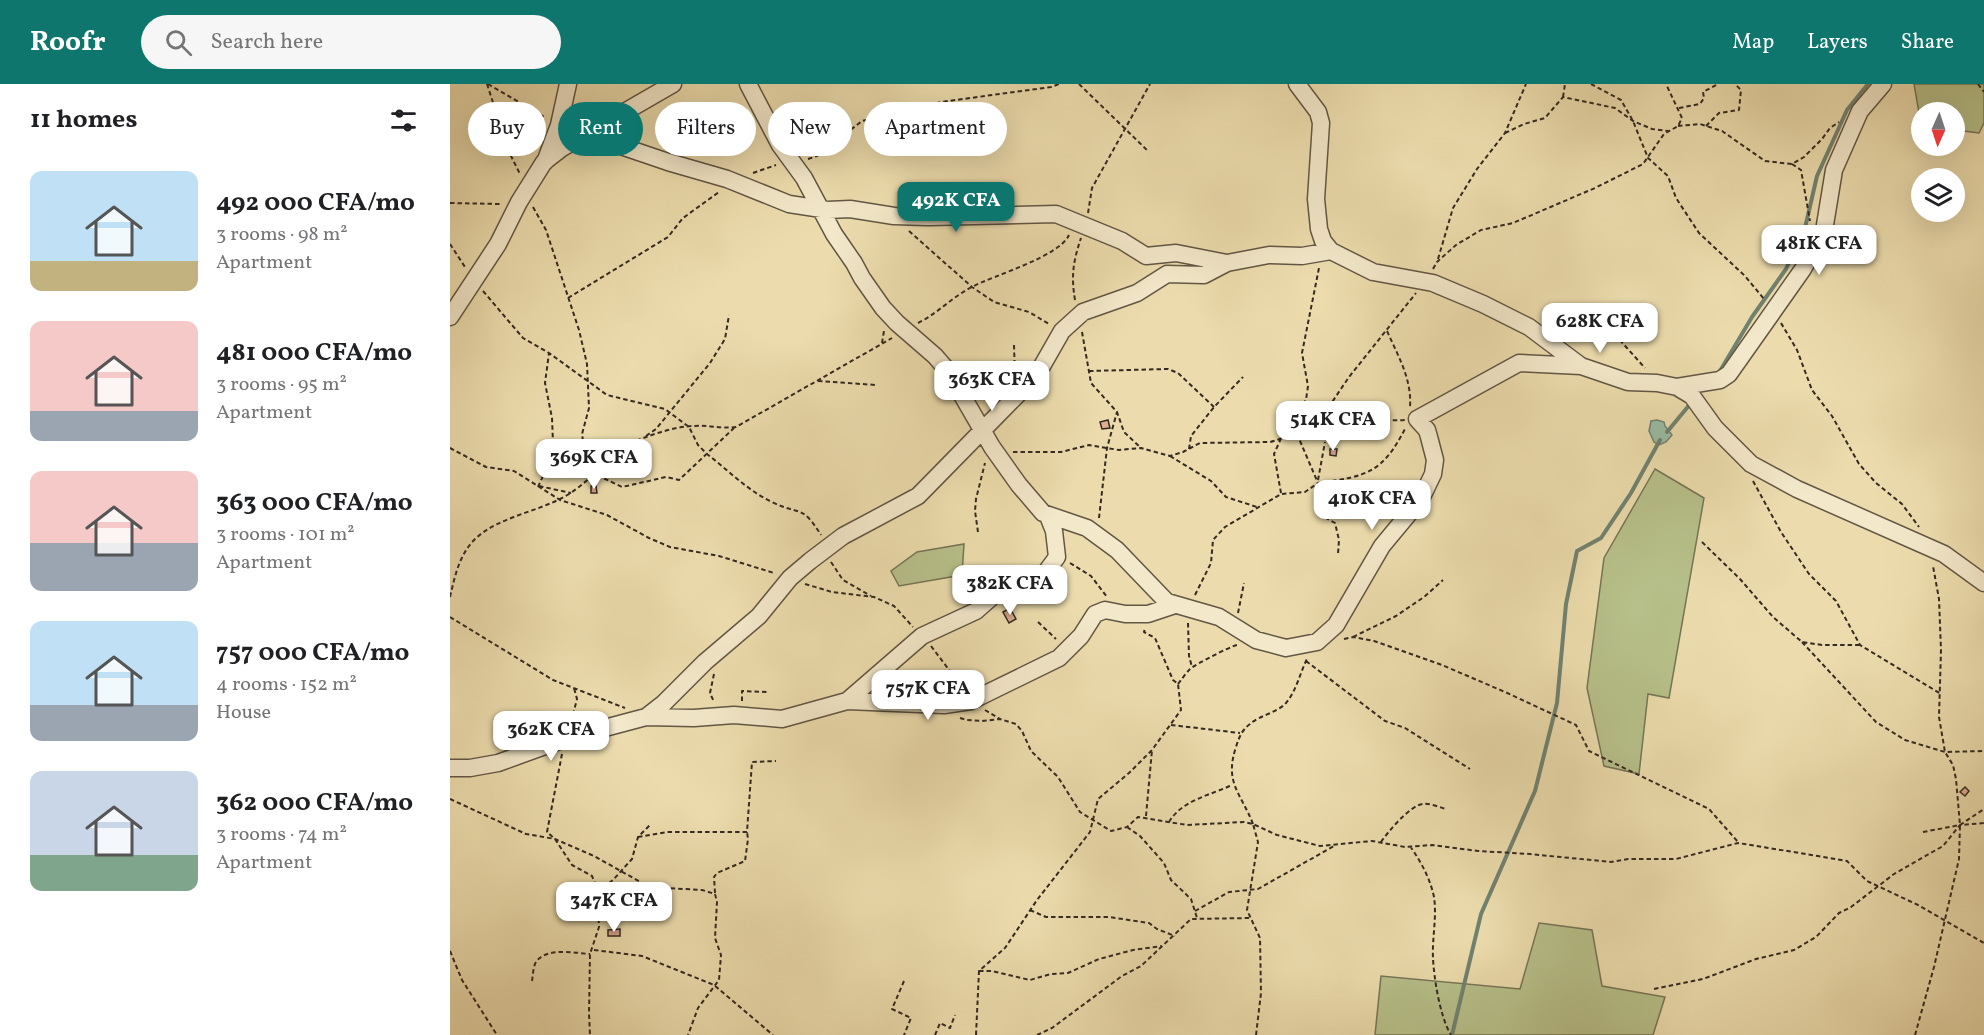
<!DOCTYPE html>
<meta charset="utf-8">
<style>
body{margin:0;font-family:Vollkorn,serif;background:#f6f6f6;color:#202124;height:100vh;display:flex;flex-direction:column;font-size:22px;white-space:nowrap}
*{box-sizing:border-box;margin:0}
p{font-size:20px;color:#757577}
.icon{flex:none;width:33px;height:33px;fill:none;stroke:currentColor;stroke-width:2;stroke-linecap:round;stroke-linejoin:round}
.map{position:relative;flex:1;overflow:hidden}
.sheet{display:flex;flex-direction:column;background:#fff;width:450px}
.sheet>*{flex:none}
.hud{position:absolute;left:18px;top:18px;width:570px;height:54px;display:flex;gap:12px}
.needle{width:39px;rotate:183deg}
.controls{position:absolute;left:1461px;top:18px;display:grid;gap:12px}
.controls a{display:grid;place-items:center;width:54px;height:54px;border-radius:50%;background:#fff;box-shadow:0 6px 24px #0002;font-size:30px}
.price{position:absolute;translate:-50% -51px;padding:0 14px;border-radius:12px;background:#fff;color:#222;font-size:20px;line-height:39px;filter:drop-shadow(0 2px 3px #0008)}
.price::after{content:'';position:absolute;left:50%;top:36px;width:18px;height:14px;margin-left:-9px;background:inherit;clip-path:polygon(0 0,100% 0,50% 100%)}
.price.on{background:#0f766e;color:#fff}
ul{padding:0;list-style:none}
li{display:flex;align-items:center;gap:18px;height:150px;padding:0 30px}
li span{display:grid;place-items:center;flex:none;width:168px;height:120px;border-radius:12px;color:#555}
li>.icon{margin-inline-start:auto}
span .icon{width:72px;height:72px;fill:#fffc;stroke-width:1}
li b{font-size:26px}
h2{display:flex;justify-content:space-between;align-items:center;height:72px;padding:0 30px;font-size:26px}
.pill{padding:0 21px;border-radius:27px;background:#fff;box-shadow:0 6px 24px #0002;font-size:21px;line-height:54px}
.pill.on{background:#0f766e;color:#fff}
header{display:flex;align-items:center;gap:36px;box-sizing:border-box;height:84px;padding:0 30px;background:#0f766e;color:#fff}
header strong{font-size:28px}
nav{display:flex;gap:33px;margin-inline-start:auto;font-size:21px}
.search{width:420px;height:54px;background:#f6f6f6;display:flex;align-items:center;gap:15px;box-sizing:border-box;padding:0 21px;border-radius:33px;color:#757577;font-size:22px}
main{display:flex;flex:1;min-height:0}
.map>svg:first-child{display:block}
.green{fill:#b7c08a;stroke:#767556;stroke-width:1.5}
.water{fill:#9abca5;stroke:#718270;stroke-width:1.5}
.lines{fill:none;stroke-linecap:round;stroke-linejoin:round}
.stream{stroke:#718270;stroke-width:4}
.building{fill:#e2ae93;stroke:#342a21;stroke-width:1.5}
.minor-casing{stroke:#625644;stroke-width:19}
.path{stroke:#342a21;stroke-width:2;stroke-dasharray:4.5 3;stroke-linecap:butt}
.minor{stroke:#f3e8ca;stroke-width:16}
</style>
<header>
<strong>Roofr</strong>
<div class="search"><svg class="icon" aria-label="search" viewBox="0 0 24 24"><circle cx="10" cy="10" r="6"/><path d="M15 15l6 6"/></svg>Search here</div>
<nav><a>Map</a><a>Layers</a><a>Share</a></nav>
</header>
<main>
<section class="sheet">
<h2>11 homes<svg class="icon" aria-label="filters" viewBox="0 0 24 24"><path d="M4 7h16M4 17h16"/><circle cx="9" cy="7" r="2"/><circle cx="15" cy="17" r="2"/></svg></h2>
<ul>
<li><span style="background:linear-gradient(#bfe0f5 75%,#c2b280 0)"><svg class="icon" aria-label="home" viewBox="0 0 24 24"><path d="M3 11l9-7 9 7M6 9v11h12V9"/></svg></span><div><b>492 000 CFA/mo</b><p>3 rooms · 98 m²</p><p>Apartment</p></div></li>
<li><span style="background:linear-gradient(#f6c9c9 75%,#9aa5b1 0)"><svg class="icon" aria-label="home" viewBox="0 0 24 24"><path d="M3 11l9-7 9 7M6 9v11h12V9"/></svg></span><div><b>481 000 CFA/mo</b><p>3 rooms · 95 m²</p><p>Apartment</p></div></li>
<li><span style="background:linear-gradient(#f6c9c9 60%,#9aa5b1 0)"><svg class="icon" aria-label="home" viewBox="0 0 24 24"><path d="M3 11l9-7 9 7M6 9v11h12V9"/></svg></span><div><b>363 000 CFA/mo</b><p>3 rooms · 101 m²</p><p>Apartment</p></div></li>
<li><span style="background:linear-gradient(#bfe0f5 70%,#9aa5b1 0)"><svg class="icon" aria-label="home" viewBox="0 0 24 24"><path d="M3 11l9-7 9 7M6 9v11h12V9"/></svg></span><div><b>757 000 CFA/mo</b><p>4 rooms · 152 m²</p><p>House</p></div></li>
<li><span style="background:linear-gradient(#c9d6e8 70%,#7fa58c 0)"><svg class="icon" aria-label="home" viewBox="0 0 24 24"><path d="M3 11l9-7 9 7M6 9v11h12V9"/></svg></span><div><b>362 000 CFA/mo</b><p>3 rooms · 74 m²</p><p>Apartment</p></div></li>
</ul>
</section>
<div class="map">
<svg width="1534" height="951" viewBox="0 0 1534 951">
<rect width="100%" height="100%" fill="#ecdcad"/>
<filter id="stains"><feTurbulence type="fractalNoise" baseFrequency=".00333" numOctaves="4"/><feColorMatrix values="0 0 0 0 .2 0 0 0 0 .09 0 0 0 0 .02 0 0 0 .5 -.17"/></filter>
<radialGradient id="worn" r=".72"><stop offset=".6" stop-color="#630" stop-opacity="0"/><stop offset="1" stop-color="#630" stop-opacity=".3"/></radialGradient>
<path class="green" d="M1464,0H1534V39L1529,49L1505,46L1504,28H1472L1471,40Z
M1205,385L1254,414L1219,614L1198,610L1189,690L1154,682L1137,604L1154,474Z
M514,460L512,491L449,502L441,487L467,468Z
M1089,839L1142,846L1152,902L1215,913L1203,951H925L931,892L1070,905Z"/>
<path class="water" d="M1207,336L1214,338L1215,342L1222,351L1216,358L1209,361L1204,358L1199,347L1201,337Z"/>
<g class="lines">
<path class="stream" d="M1270,287L1302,233L1336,185L1355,144L1367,92L1397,26L1418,0
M1217,348L1241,319
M1002,951L1031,830L1085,707L1107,619L1116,520L1127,467L1151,454L1181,409L1210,356"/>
</g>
<path class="building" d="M658,336L660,344L652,345L650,338Z
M880,365H887L886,372L880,371Z
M141,402H146L147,409H141Z
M560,524L566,535L559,539L553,528Z
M1515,703L1519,707L1515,712L1510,708Z
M170,845V852H158V846Z"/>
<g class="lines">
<g class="minor-casing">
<path id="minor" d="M298,0L330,61L354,94L384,150L404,179L412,194L433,224L447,239L485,272L498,287L542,363L569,401L593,429L637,444L667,466L717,518L769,533L806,556L836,564L867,558L886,541L932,462L971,415L983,390L985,376L979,353L977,346L967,335L1069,279L1131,282
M847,0L868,28L871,39L866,115L869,145L873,157L881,167L923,188L983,199L1033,220L1079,243L1131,282L1178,298L1207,299L1227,303L1242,312L1265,344L1301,380L1347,405L1494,470L1534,499
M109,41L218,78L277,95L339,120L378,126L400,125L444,132L478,133L606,130L672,157L696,172L726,169L777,179L819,171L852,172L881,167
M95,78L109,41L118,0
M0,233L48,160L69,118L94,78L112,64L223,0
M1227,303L1270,296L1279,290L1353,185L1374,147L1384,86L1410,27L1433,0
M397,617L472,552L526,527L543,512L553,506L596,488L607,473L604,447L598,432
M196,633L214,619L255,578L309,532L340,494L360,477L393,452L468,412L578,300L592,282L612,247L633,228L687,209L717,190L754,191L777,179
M0,684H20L48,679L117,654L196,633L244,634L284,631L332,635L397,617L494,621L521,617L609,574L631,552L645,530L655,526L675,530H698L725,521"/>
</g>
<path class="path" d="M37,0L59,68L70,90
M38,0L96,34
M629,0L699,68
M1141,0L1171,16L1183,37L1198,74L1218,92L1226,114L1249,149L1295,192L1314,215
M1528,0L1534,8
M1113,13L1115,0
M1229,24L1250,20L1254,14L1253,8L1268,0
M1228,42L1250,40L1272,47L1315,77L1342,80L1354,73L1372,55L1380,44L1389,38
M1256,42L1269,29L1289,26L1291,6L1285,0
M1055,49L1074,40L1095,34L1113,13L1165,24L1183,37L1202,45L1218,47
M358,75L367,72L412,37L491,18L601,3L609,0
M1342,80L1351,86L1360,137
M303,89L326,81
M0,119L51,120
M83,123L96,146L129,246L137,280L139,324L132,350L139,396L151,393L172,403L216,393L229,396L284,344
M638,129L642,104L700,0
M459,147L522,203L544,218L579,228L599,240
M0,160L15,183
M988,175L1003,124L1027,85L1055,49L1076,0
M983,185L987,178L1006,161L1031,146L1063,139L1145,104L1193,80L1214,50L1228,42L1232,34L1216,0
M33,207L73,254L99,269L157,311L215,325L239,343L248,361L257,370C278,386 298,407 322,418C350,432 351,419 371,451
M118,214L218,153L233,134L269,108
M625,216C621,192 623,178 631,154
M468,239C487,230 502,213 522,203C544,191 609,173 619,151
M1331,239L1347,266L1362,306L1382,332L1409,380L1426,399L1452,420L1469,443
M937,247C948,272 962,295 960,323
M632,248L641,299L667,328L674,348L691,364
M1149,248L1168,254L1195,284
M1168,254L1175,230
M432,259L434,247
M564,261L565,293
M639,287L718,285L728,289L764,323
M368,297L426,301
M841,336L868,399C917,392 932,390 956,343
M870,336L899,293L966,209
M196,352L206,345L260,279L275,255L279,231
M0,364L36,383L64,387L110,416L157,431L199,454L220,463L269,472L324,489
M739,365L741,352L764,323L793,293
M563,368H611L639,361L669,366L691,364L720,372L733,368L750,359L820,358C838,354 853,341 871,336C899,329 927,338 955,336
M720,372L761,397L776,413L807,423
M868,396L875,358
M1303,397L1331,448L1359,490L1386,517L1410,561L1491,610
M89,402L121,409
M88,403L98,381L103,359L102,334L95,299L99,269
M831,409L824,370L837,341L856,316L858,302L852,269L869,184
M649,434L657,364L667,328
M528,448L525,427L526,415L535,379
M1252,458L1290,495L1323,533L1352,558L1372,561H1410
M381,478L393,496L421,512
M620,479L641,492L657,513
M355,500L382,508L424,513L444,522L463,543
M745,511L761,479L763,456L775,443L831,410L855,408L868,399L873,404L876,434L885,439L889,456L888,470
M0,513C5,492 9,471 25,455C49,432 90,428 119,410C146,393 165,363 196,353C210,348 229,342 245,342C259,341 271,345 286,343L442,254
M788,529L794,499
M0,533L103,596L175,624
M588,538L606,555
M738,539L739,572L742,583
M903,553L946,532L974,513L993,496
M894,555L903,553L924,557L992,581L1055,608L1126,641L1139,667L1259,725L1288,758
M1352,558L1426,638L1455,656L1495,668L1534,667
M481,562L512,603
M856,577L935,637L955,644L1020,685
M264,590L260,609L264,618
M728,600C732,595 736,589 740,585C744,581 781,562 787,561
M292,617V607L317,608
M535,626L550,635
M510,634L517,636L532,637L550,635L566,640L572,647L581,667L608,693L630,728L661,747L677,743L688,733L737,741L794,738L803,740
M121,638L127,615L124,604
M721,641L790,649
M112,670L97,748L105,755L122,781L142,792L147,804L149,843L140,870L139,930L140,951
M0,715L76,750L105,755L144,772L194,800L215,804L252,806L265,810L267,818L265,854L271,871L269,896L248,924L238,951
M696,732L702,666
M719,738C732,716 761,711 782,701
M803,740C791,709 774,699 786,663C789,653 792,646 800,640C810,631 827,629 836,619C847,606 850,588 858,573
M677,743L690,752L714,779L721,796L741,815L747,834
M1473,748L1510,741L1534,725
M188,753L217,748H297L302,678L326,677
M931,758C938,748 960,721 973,720C980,719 989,723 996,725
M960,762C971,778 980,794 984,813C987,833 982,854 983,874C984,895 990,933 1001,951
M147,808L163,796L182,775L188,753L200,741
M265,809L264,793L267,789L295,777L298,755L297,748
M580,826L596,833H659L699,839L707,845L725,852
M745,827L779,808L808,805L884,762
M144,866L192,872L264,901L323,951
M0,867L12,896L47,951
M529,887H542L580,896L601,890L618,889L649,875L683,866L712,862
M82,897C83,891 83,883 86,878C96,863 125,869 140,870
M454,897L442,925L461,934L454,951
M1204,905L1253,895L1306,875L1344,866L1366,853L1389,829L1401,823L1444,790L1493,762L1510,741L1534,739
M485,951L490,939L500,944L505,931
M526,951L529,887L555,864L587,816L640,748L648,715L679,689L702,666L731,626L728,600L723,596L705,554L694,548L695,544
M587,951L602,944L672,892L691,882L741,835L799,834
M806,951L811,909L810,854L797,826L808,758L803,740L827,751L870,762L922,757L955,763L982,761L1028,767L1080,770L1161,778L1178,775H1226L1288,759L1368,772L1397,777L1417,797L1468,821L1534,859
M1465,951L1484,883L1509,775L1510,741L1506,695L1503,681L1495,668L1489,633L1491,566L1489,515L1483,482"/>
<use href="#minor" class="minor"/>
</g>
<rect width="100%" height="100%" filter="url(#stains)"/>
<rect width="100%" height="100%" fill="url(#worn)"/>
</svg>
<div class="controls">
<a><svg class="needle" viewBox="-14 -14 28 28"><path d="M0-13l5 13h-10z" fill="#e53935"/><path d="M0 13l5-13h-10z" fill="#757577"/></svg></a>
<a><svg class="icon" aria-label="layers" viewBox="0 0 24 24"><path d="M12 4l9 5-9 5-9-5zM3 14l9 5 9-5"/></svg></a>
</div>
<b class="price on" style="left:506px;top:149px">492K CFA</b>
<b class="price" style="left:1369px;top:192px">481K CFA</b>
<b class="price" style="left:1150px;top:270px">628K CFA</b>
<b class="price" style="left:542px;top:328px">363K CFA</b>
<b class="price" style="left:883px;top:368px">514K CFA</b>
<b class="price" style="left:144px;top:406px">369K CFA</b>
<b class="price" style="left:922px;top:447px">410K CFA</b>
<b class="price" style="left:560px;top:532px">382K CFA</b>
<b class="price" style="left:478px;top:637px">757K CFA</b>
<b class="price" style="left:101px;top:678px">362K CFA</b>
<b class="price" style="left:164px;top:849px">347K CFA</b>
<div class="hud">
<a class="pill">Buy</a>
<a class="pill on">Rent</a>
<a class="pill">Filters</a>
<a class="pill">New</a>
<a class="pill">Apartment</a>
</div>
</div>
</main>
